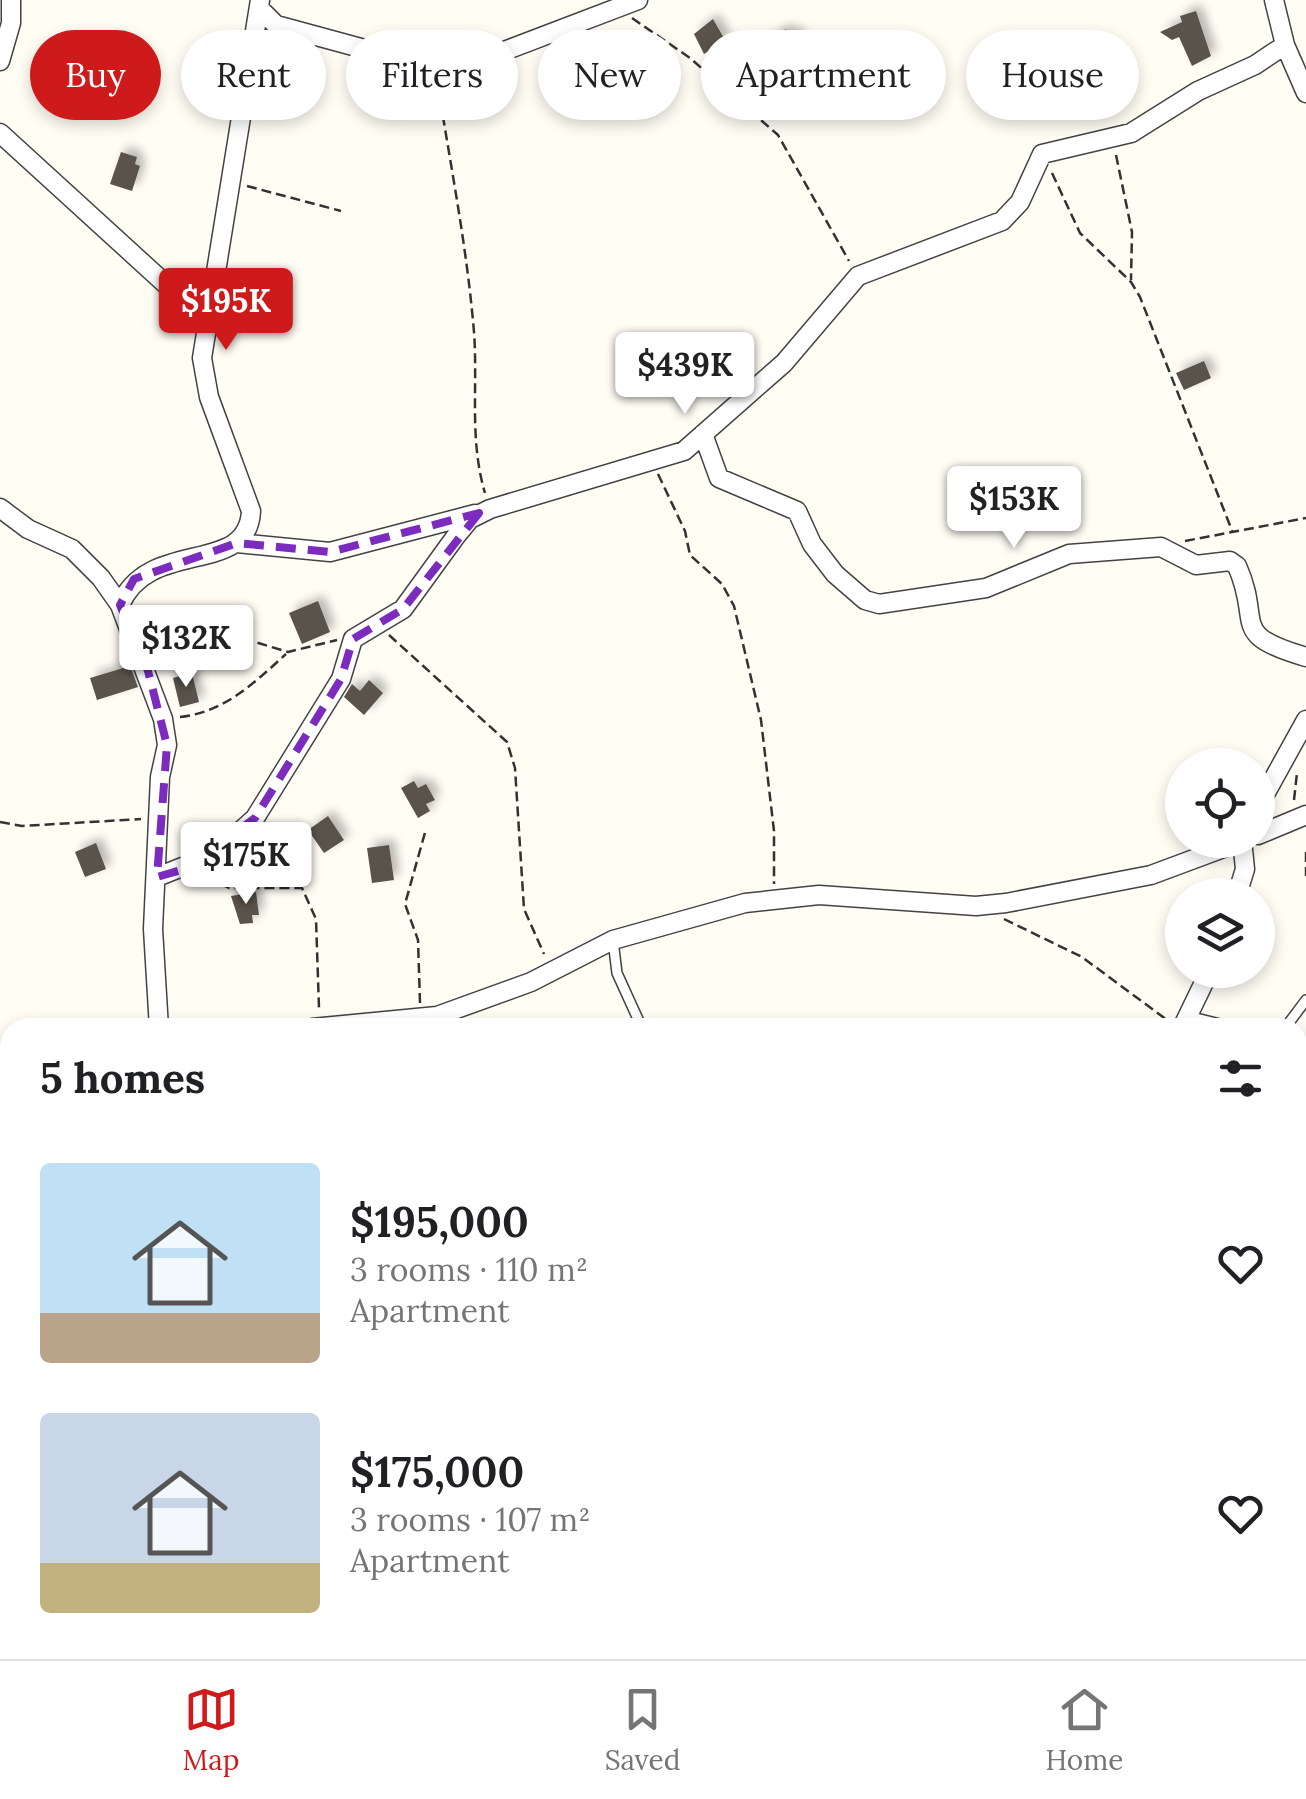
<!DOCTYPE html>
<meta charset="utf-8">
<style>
body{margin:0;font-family:Lora,serif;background:#f2f2f2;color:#202124;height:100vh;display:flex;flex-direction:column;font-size:38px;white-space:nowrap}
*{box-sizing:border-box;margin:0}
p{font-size:32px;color:#757577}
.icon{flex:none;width:55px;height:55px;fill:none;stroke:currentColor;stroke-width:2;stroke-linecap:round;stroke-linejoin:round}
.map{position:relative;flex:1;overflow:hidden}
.sheet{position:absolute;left:0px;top:1018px;width:1308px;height:642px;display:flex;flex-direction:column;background:#fff;border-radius:30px 30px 0 0;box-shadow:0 5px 15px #0003}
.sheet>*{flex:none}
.hud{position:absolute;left:30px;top:30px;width:1248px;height:90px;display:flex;gap:20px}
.controls{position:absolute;left:1165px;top:748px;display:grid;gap:20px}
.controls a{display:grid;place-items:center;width:110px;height:110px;border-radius:50%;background:#fff;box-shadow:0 5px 15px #0003;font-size:50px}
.price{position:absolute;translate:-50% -85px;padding:0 22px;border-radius:10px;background:#fff;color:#222;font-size:32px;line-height:65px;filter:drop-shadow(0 2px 5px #0008)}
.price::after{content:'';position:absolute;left:50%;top:60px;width:30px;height:22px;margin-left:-15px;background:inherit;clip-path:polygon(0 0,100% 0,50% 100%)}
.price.selected{background:#cf1a1b;color:#fff}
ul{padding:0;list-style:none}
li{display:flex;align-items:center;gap:30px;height:250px;padding:0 40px}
li span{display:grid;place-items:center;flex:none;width:280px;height:200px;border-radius:10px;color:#555}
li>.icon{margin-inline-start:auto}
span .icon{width:120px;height:120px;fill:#fffc;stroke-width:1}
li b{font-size:42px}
h2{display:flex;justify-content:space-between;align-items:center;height:120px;padding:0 40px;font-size:42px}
.chip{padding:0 35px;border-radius:45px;background:#fff;box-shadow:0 5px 15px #0003;font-size:35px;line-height:90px}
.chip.selected{background:#cf1a1b;color:#fff}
.tab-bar{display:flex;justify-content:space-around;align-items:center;height:140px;border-top:2px solid #e0e0e0;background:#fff;font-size:28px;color:#757577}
.tab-bar a{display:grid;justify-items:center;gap:5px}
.tab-bar .selected{color:#cf1a1b}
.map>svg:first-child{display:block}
.building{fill:#5a524b;filter:url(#shadow)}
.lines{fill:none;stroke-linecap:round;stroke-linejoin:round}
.lane-casing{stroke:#434343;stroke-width:12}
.street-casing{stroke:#434343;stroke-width:21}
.path{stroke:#323232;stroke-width:2.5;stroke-dasharray:10 5;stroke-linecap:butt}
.lane{stroke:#fff;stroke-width:9}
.street{stroke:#fff;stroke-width:18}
.marked{fill:none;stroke:#7b2cbf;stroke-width:8;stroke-dasharray:20 12;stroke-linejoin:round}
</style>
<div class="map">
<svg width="1306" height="1659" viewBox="0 0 1306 1659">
<defs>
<filter id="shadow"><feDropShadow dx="6" dy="-6" stdDeviation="5" flood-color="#0004"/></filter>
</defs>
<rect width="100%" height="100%" fill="#fffdf4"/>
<path class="building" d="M1196,11L1211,56L1192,66L1179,37L1172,40L1160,32L1182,22L1180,16Z
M713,19L725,40L704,54L694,34Z
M786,29L789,35L796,32L804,54L781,64L778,56L773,59L766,42Z
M121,152L137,157L135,164L140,166L132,191L110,184Z
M1204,361L1211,378L1184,390L1176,373Z
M318,601L330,632L302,644L289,613Z
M130,666L138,687L97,700L90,678Z
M192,673L199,702L180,707L173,678Z
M369,680L383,693L364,715L344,697L352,684L360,691Z
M414,781L418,788L426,784L435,800L426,804L430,811L418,818L401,788Z
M328,816L344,840L324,853L308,830Z
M96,843L106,869L85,877L75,852Z
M389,845L394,880L372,883L367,848Z
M256,892L259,915H252L253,923L240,924L231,896Z"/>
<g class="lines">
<g class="lane-casing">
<path id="lane" d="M613,941L617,973L642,1028
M1188,1016L1236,1028
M1285,1028L1306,1000"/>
</g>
<g class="street-casing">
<path id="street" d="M1274,0L1285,45L1306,93
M259,8L276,25L449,72L638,0
M0,61L11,23V0
M0,133L194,310L205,328
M703,434L719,478L797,511L812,544L835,574L865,600L879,604L986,588L1069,554L1161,547L1196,565L1230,561L1237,566C1263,624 1227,634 1306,657
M0,508L28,529L72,549L101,578L120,605L163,719L167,745L160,777L153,929L159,1028
M237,543L330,552L475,514
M120,605C149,537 248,577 251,511L209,397L202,358L260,0
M1258,807L1306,720
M1258,835L1306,815
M157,877L215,854L255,818L341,679L353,639L403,609L456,536L470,519L490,509L684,451L784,363L858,276L1002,221L1020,202L1042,154L1131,133L1198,91L1255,65L1285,45
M1237,895L1245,869L1242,840
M312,1028L437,1016L531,982L613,940L745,903L819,895L976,906L1006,903L1151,875L1245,840
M1182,1028L1210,970
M0,1184L10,1176
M782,1659L785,1650"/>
</g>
<path class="path" d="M632,18L690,58L778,135L849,261
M438,86C451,168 467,248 474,332C478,387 469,439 485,493
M1116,155L1132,232L1131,280
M1052,173L1080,233L1131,282L1140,297L1233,533
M247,186L341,211
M658,474L685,531L690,555L722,584L734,606L761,720L774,831V884
M1185,541L1306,518
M389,635L507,742L515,768L524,909L544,954
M157,661L211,639L255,642L288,652L337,640
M180,717C225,712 254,683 286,654
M1294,800L1297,773
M0,822L22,826L141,819
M1306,852V876
M207,877L229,888H302L316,919L319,1008
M1004,919L1082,957L1167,1020
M420,1003L418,940L405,904L426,829
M1298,1127L1306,1133"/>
<use href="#lane" class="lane"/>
<use href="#street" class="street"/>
</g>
<path class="marked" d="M479,513L403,609L353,639L341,679L255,818L188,868L157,877L167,745L148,671L120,605L134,579L237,543L330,552Z"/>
</svg>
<div class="controls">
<a><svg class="icon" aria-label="locate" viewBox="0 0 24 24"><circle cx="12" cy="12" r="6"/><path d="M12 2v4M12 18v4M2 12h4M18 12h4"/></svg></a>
<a><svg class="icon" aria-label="layers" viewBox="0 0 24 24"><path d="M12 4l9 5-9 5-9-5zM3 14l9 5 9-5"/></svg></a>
</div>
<b class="price selected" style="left:226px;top:353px">$195K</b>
<b class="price" style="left:685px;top:417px">$439K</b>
<b class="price" style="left:1014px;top:551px">$153K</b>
<b class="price" style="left:186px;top:690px">$132K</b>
<b class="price" style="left:246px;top:907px">$175K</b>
<div class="hud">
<a class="chip selected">Buy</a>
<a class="chip">Rent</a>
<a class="chip">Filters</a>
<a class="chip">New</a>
<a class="chip">Apartment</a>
<a class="chip">House</a>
</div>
<section class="sheet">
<h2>5 homes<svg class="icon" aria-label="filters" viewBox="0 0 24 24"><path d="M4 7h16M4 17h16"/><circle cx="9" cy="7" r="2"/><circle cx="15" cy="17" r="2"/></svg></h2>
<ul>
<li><span style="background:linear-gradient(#bfe0f5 75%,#b9a48a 0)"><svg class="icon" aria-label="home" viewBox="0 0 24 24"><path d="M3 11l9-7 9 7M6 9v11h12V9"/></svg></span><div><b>$195,000</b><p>3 rooms · 110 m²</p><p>Apartment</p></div><svg class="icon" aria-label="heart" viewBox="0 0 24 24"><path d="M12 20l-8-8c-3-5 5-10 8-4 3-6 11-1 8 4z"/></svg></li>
<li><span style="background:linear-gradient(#c9d6e8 75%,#c2b280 0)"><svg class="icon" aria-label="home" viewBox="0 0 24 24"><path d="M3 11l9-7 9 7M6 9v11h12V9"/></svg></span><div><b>$175,000</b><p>3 rooms · 107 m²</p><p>Apartment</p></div><svg class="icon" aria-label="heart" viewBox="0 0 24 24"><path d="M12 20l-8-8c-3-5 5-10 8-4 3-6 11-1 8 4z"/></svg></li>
</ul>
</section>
</div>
<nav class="tab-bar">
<a class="selected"><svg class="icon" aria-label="map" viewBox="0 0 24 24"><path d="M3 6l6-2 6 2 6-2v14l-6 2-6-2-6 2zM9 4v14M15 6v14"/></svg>Map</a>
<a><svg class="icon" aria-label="saved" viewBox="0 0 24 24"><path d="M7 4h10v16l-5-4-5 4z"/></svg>Saved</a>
<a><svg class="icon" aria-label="home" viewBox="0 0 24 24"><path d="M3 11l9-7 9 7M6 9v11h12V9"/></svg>Home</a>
</nav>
